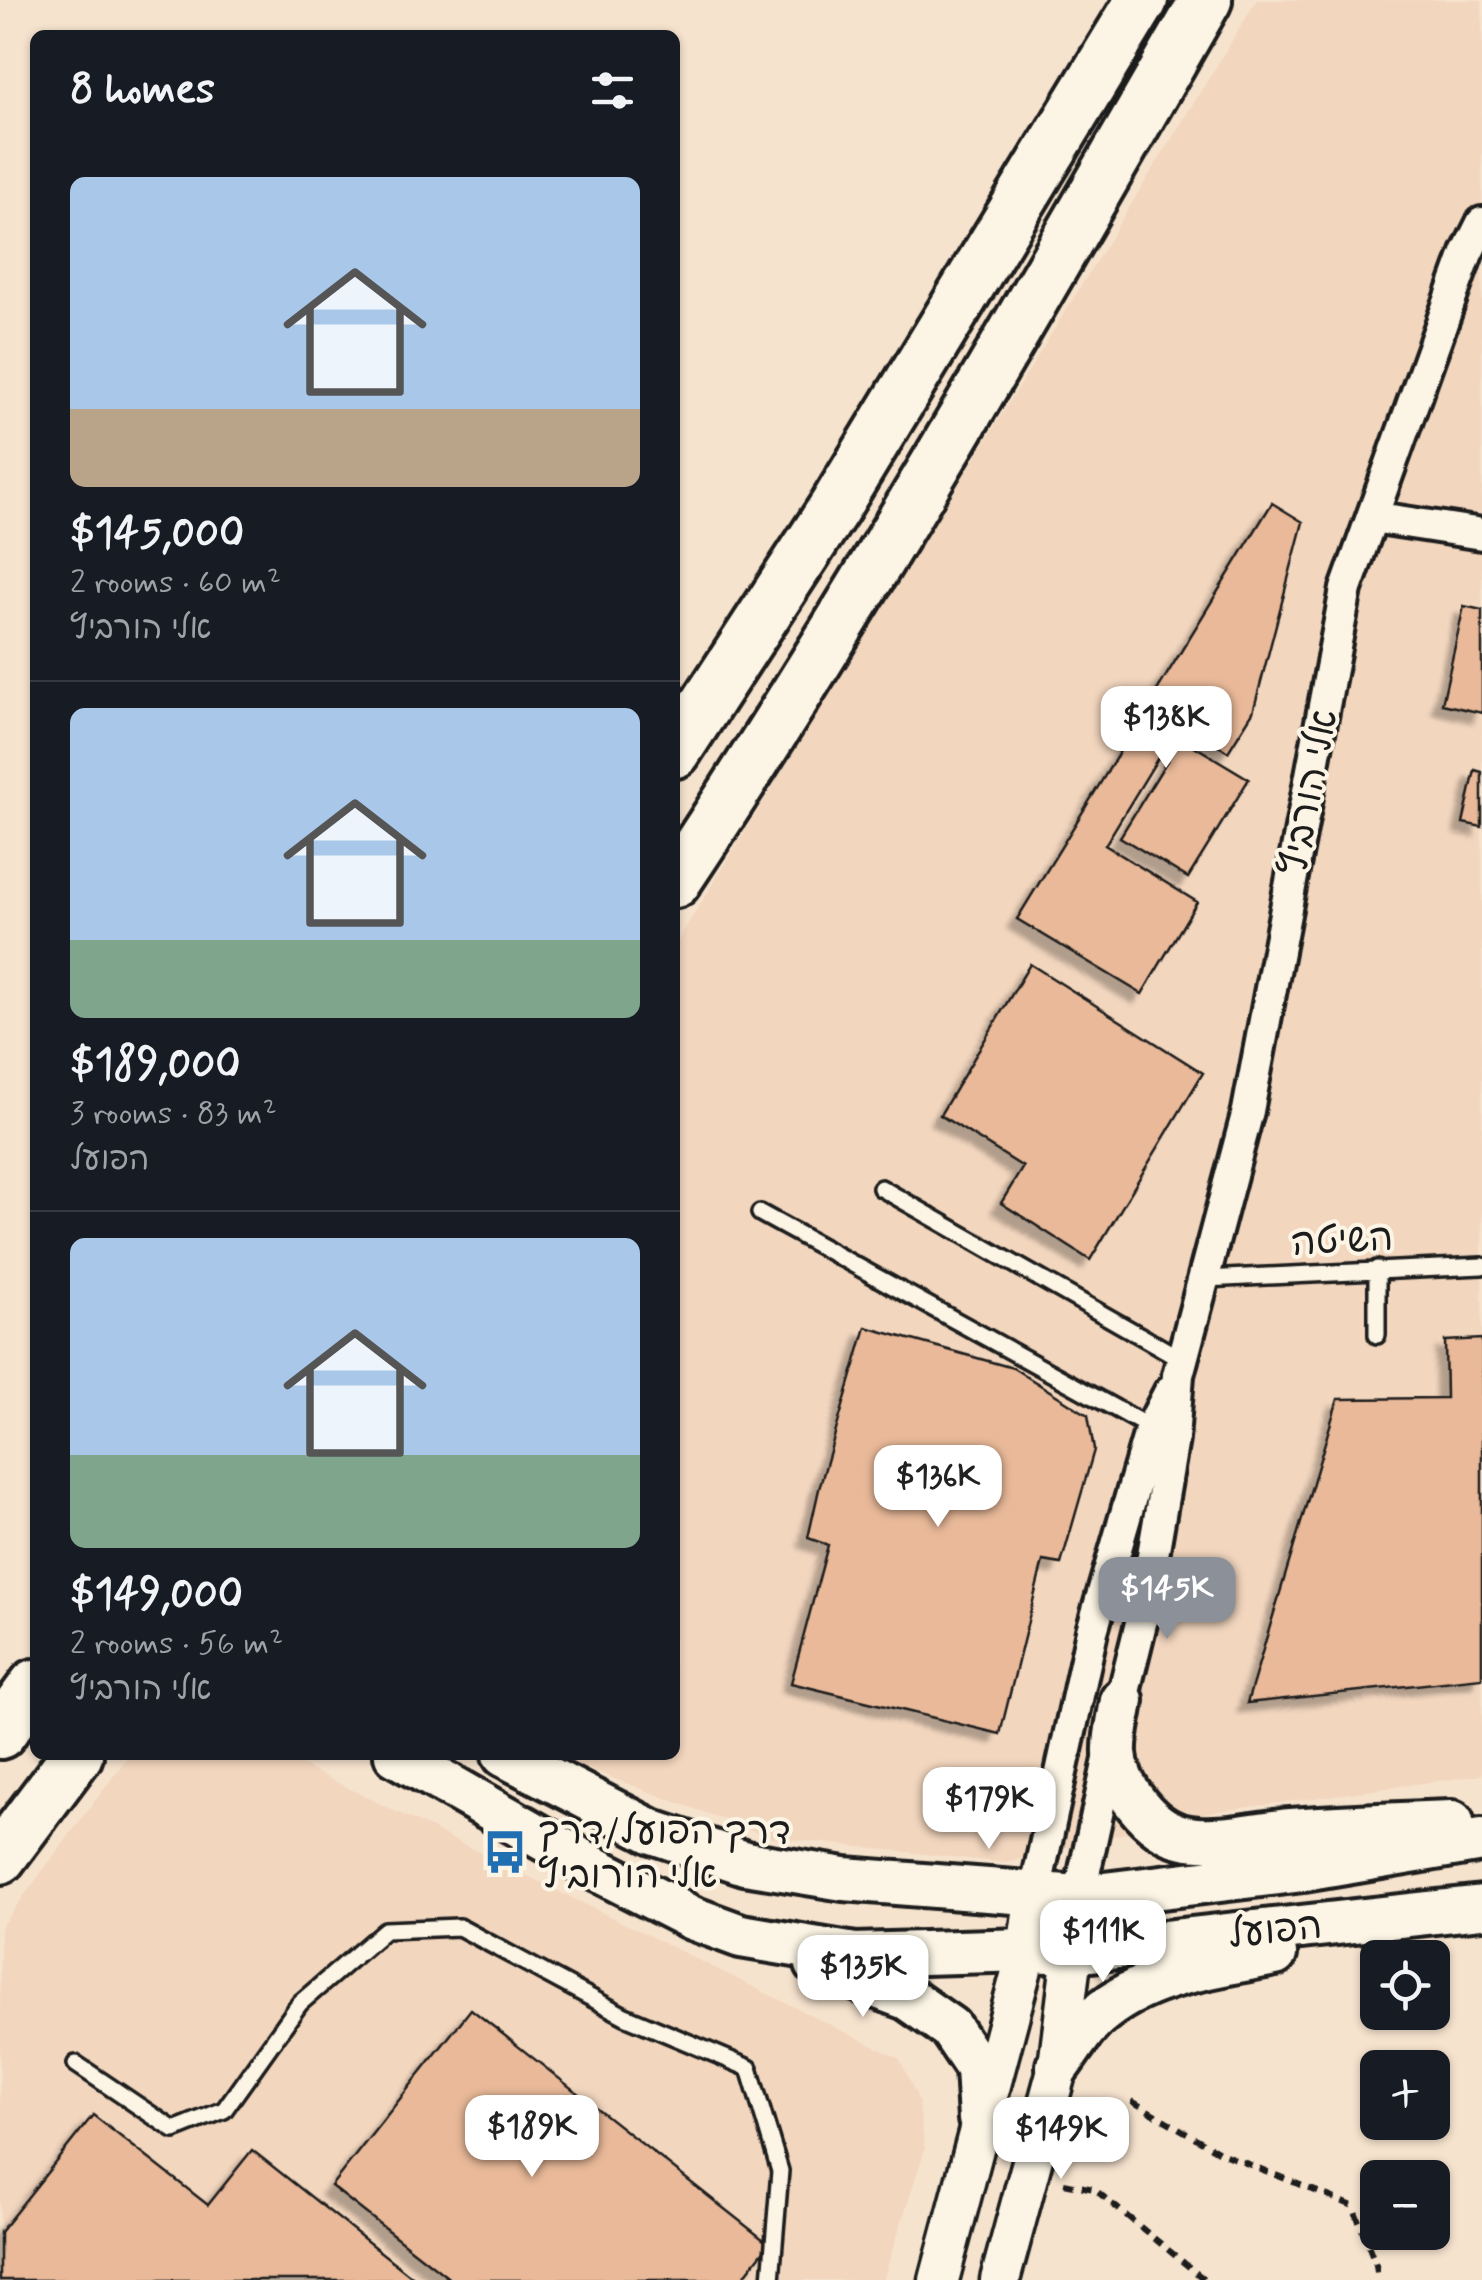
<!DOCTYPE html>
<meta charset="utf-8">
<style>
body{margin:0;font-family:Mynerve,"Playpen Sans Hebrew",sans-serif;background:#20242c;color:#f1f3f6;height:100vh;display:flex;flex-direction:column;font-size:38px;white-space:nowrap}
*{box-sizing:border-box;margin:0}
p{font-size:32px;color:#9ea1a6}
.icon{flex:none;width:55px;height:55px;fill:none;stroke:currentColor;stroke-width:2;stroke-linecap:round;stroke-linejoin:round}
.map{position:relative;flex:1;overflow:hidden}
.panel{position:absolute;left:30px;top:30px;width:650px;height:1730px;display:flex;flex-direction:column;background:#171b24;border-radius:15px;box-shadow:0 2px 8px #0004}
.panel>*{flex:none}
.buttons{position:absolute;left:1360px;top:1940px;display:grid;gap:20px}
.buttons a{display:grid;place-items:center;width:90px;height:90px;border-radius:15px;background:#171b24;box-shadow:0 2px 8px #0004;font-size:50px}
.price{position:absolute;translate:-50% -85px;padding:0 22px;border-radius:20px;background:#fff;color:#222;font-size:32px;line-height:65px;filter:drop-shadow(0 2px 5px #0008)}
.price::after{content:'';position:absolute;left:50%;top:60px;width:30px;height:22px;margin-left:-15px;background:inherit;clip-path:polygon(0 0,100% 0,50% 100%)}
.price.selected{background:#8c9099;color:#fff}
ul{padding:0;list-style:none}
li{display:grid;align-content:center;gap:20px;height:530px;padding:0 40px}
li+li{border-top:2px solid #363941}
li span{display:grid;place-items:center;height:310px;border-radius:15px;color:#555}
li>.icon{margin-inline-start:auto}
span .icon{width:180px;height:180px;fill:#fffc;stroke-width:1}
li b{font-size:42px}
h2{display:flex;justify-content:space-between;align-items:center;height:120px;padding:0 40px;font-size:42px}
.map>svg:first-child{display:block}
.built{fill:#f2d6be}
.building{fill:#e9b999;stroke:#1c1c1c;stroke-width:2.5;filter:url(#shadow)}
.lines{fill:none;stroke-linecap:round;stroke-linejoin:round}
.service-casing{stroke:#1c1c1c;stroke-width:22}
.minor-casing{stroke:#1c1c1c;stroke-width:38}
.tertiary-casing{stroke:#1c1c1c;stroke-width:45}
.secondary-casing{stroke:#1c1c1c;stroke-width:50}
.trunk-casing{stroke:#1c1c1c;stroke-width:58}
.path{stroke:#1c1c1c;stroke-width:6;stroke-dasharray:10 8;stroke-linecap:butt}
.service{stroke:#fcf5e5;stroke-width:15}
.minor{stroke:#fcf5e5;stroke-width:30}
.tertiary{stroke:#fcf5e5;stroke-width:38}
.secondary{stroke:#fcf5e5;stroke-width:42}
.trunk{stroke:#fcf5e5;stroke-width:50}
.labels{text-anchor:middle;stroke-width:8;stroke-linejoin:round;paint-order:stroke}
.street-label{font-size:38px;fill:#1c1c1c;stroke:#fcf5e5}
.poi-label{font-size:38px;fill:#1c1c1c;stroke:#fcf5e5;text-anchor:start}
</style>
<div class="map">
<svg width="1482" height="2280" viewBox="0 0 1482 2280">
<defs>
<filter id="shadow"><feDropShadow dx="-9" dy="9" stdDeviation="2.5" flood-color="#0004"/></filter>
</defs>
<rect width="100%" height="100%" fill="#f6e3ce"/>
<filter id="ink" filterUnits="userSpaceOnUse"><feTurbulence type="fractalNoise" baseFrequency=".01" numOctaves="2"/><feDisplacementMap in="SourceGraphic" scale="20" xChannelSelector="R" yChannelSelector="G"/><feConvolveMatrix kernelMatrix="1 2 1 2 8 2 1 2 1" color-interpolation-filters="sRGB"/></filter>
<g filter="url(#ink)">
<path class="built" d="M1257,0H1482V1775L1205,1813L1005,1863L770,1837L551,1755H675V945Z
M129,1755H281L900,2059L918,2099L925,2149L883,2280H0V1928Z"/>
<path class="building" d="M1272,503L1303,522L1253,712L1228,752L1181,720L1105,845L1197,902L1142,994L1017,919Z
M1464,606L1482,610V713L1442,704Z
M1181,738L1249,779L1188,878L1120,837Z
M1475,770L1482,772V827L1463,823Z
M1030,964L1203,1073L1090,1260L1001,1203L1023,1167L940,1115Z
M866,1327L1013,1368L1088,1415L1094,1450L1061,1564L1043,1561L1000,1734L791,1683L828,1545L808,1538L819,1489Z
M1482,1339V1678L1247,1703L1338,1399L1446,1398L1445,1341Z
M471,2009L769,2244L741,2280H451L331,2186Z
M93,2115L208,2205L252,2150L416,2280H0V2232Z"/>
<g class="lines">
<g class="service-casing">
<path id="service" d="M881,1188L1183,1360
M760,1213L1151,1428
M1205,1279L1482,1266
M1377,1335V1269
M76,2064L174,2130L224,2110L300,2003L385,1930L459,1927L625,2016L749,2068L780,2171L771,2280"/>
</g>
<g class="minor-casing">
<path id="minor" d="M1372,517L1482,534
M1035,1892L1092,1631L1151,1428L1170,1391
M1079,1897L1122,1700L1142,1619L1173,1439L1178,1375L1248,1111L1346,589L1467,253L1482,223"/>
</g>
<g class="tertiary-casing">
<path id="tertiary" d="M939,2280L1027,1950L1035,1892
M1000,2280L1058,2066L1079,1897"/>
</g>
<g class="secondary-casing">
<path id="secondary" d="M1122,1700C1120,1716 1114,1736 1115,1753C1117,1787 1150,1830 1184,1837C1215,1844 1259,1833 1291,1830C1344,1826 1398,1824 1452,1822
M396,1755L598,1870L692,1918L741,1936L855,1955L1027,1950L1073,1952L1482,1907
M504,1755L653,1832L745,1863L844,1879L1079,1897L1303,1870L1482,1840
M817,1964L907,1998L950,2028L977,2068L980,2119
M1058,2066C1071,2049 1082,2029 1097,2016C1145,1973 1215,1966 1275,1954"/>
</g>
<g class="trunk-casing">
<path id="trunk" d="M675,752L834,508L1142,0
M675,882C865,596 1035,297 1206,0
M0,1733L35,1685
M0,1858L77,1755"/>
</g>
<path class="path" d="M1132,2101L1223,2154L1353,2206L1376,2265L1378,2280
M1064,2183L1094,2189L1205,2280"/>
<use href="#service" class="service"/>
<use href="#minor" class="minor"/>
<use href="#tertiary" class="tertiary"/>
<use href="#secondary" class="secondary"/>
<use href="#trunk" class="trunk"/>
</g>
</g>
<defs>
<g id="bus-bare" transform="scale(3.45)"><path d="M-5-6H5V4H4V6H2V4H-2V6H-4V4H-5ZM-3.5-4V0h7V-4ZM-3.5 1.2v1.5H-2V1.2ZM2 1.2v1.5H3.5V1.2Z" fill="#1f6fb2" stroke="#fcf5e5" stroke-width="2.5" paint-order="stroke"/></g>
</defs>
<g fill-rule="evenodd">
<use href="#bus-bare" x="505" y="1852"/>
</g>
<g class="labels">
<g class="street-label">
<text transform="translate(1308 792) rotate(-79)" y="13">אלי הורביץ</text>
<text transform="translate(1342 1239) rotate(-3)" y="13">השיטה</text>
<text transform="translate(1275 1929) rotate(-6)" y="13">הפועל</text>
</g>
<g class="poi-label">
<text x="538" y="1843">דרך הפועל/דרך<tspan x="538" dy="44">אלי הורוביץ</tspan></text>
</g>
</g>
</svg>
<div class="buttons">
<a><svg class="icon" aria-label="locate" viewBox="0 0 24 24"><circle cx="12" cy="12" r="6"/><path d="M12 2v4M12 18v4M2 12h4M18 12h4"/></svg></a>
<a>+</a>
<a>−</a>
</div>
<b class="price" style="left:1166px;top:771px">$138K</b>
<b class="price" style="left:938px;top:1530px">$136K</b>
<b class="price selected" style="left:1167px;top:1642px">$145K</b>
<b class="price" style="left:989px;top:1852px">$179K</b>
<b class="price" style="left:1103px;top:1985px">$111K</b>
<b class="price" style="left:863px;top:2020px">$135K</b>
<b class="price" style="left:532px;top:2180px">$189K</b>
<b class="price" style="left:1061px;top:2182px">$149K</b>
<section class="panel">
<h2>8 homes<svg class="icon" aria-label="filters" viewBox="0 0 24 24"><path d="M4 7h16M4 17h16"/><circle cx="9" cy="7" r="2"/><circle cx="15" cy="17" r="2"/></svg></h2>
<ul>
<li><span style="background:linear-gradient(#a9c7e8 75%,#b9a48a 0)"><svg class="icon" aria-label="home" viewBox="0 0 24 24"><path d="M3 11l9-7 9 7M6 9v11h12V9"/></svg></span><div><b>$145,000</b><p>2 rooms · 60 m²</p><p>אלי הורביץ</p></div></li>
<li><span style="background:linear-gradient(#a9c7e8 75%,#7fa58c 0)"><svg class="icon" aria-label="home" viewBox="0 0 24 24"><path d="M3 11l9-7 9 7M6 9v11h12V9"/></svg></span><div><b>$189,000</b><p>3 rooms · 83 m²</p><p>הפועל</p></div></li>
<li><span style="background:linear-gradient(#a9c7e8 70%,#7fa58c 0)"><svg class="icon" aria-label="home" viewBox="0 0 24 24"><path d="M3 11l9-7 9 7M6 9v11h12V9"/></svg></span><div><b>$149,000</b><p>2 rooms · 56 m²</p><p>אלי הורביץ</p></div></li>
</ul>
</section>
</div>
